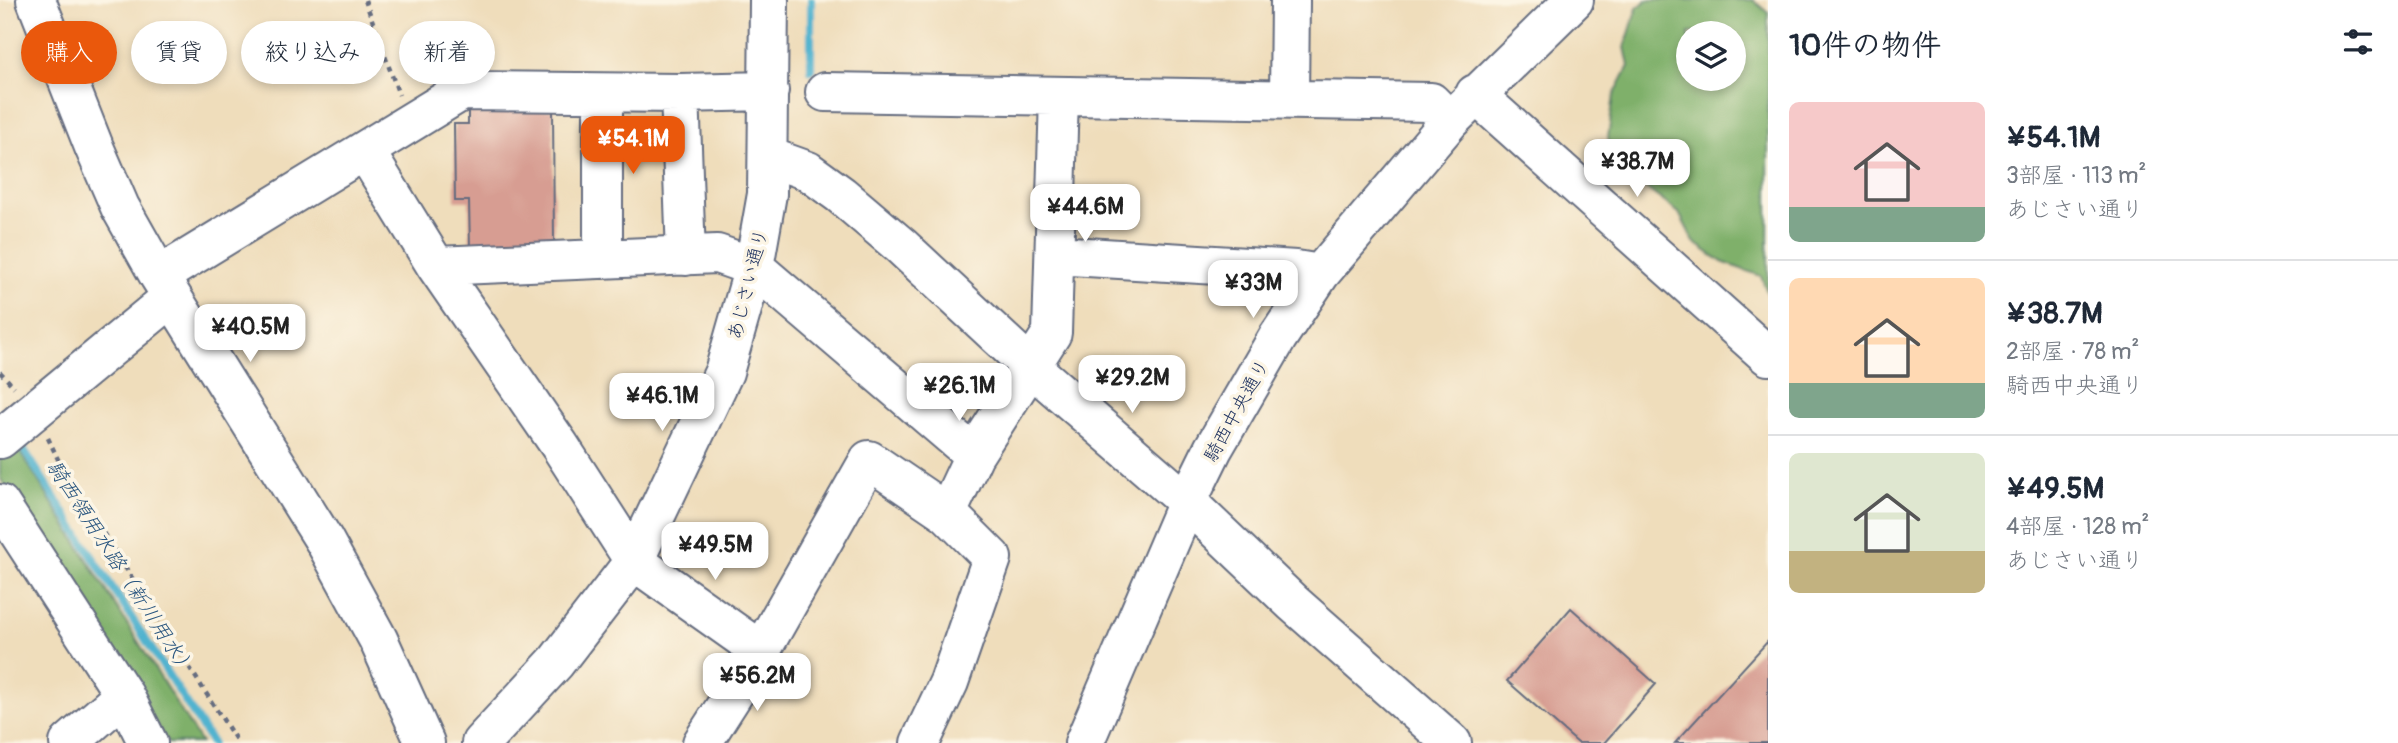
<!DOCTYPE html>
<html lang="ja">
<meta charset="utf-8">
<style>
body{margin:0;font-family:Pangolin,"Klee One",sans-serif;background:#f2f2f3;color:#1f2937;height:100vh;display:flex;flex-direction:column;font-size:26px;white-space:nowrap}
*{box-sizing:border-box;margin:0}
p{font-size:23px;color:#747a83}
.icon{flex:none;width:38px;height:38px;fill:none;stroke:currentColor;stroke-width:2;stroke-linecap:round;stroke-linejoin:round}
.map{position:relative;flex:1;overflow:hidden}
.panel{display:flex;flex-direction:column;background:#fff;width:630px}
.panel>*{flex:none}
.top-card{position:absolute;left:21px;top:21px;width:665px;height:63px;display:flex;gap:14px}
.buttons{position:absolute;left:1676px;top:21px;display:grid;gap:14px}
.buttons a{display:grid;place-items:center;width:70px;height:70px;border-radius:50%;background:#fff;box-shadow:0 4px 10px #0003;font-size:35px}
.price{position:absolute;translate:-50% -60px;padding:0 16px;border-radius:14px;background:#fff;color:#222;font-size:23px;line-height:46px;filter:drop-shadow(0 2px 4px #0008)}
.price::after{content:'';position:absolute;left:50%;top:42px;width:21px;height:16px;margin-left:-10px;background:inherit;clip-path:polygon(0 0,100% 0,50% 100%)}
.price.active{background:#ea580c;color:#fff}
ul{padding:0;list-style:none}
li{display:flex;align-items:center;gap:21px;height:175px;padding:0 21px}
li+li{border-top:2px solid #e0e1e3}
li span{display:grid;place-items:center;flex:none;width:196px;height:140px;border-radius:10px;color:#555}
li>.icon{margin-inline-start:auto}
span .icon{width:84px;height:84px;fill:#fffc;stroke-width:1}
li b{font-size:30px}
h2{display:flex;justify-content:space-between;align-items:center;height:84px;padding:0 21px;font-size:30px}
.tag{padding:0 24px;border-radius:32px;background:#fff;box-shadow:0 4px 10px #0003;font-size:24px;line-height:63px}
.tag.active{background:#ea580c;color:#fff}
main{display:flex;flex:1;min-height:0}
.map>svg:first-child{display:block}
.forest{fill:#7fb06a;stroke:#4d7064;stroke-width:2;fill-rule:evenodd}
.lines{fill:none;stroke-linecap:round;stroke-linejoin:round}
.stream{stroke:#51b3cf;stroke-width:8}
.building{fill:#d79d92}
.minor-casing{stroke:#656c7f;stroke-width:42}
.path{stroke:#656c7f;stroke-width:4.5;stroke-dasharray:5 5;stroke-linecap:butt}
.minor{stroke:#fff;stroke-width:38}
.labels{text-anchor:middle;stroke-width:7;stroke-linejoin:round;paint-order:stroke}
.street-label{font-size:19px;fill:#1b2f5e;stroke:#fcf5e5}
.water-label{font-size:21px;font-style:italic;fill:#2b5780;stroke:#fcf5e5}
</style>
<main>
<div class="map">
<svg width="1768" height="743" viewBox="0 0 1768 743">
<rect width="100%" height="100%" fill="#fcf5e5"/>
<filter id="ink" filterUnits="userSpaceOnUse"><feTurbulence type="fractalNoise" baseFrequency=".0143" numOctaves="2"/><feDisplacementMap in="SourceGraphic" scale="14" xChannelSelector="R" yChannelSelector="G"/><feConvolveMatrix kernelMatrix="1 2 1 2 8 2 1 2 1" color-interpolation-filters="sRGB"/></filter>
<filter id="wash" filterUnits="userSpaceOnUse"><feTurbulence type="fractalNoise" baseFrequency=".00686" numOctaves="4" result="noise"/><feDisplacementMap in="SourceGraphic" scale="28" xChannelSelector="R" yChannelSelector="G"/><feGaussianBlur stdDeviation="1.57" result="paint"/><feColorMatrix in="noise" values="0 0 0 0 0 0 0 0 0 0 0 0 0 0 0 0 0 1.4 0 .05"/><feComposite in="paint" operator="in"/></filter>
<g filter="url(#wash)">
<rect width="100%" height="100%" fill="#efddbb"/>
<path class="forest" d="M1647,0H1753L1768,13V295L1761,276L1722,262L1694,242L1679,213L1615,165L1608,138L1614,95L1629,66L1625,47L1637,8ZM1734,33V79H1689V33Z
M18,448L201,743H168L0,478V459Z"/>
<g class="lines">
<path class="stream" d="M811,70V0
M17,439L212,743"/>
</g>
<g id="blocks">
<path class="building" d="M553,110L554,247H470L469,201H455L454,124H468V111Z
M1571,608L1656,684L1604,743H1578L1507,681Z
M1768,641V743H1675Z"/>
</g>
</g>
<g filter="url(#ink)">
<use href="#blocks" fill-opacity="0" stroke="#656c7f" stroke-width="2"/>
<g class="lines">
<g class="minor-casing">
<path id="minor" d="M36,0L94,147L120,207L159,276L324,540L378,639L425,743
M825,92L1431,102L1450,121
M603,93V259
M680,93L686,256
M1475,94L1768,356
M1289,99L1290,0
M365,151L436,266L560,446L634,561L761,651
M769,157L808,171L841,195L901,246L1030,366L1187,502L1293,603L1452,743
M1055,255L1296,270L1320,274
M436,266L717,254L754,267L974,455
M159,276L462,91L680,93L769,91
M0,439L172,297
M0,504L124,695L148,743
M947,513L974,455L1052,333L1059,96
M69,743L124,695
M481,743L556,662L634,561L724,372L754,267L767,194L769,0
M702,743L761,651L869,460L947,513L992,558L949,682L920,743
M1084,743L1187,502L1213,449L1278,337L1320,274L1450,121L1574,0"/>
</g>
<path class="path" d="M365,0L399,95
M0,372L14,387
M48,438L64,472L238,743"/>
<use href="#minor" class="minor"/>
</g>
</g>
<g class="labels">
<g class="street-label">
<text transform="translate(747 284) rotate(-76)" y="7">あじさい通り</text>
<text transform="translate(1236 410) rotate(-61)" y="7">騎西中央通り</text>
</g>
<g class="water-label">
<text transform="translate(121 568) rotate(57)" y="7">騎西領用水路（新川用水）</text>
</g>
</g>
</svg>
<div class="buttons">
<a><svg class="icon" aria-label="layers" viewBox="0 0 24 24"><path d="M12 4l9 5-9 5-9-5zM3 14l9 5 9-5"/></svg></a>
</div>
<b class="price active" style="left:633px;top:176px">¥54.1M</b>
<b class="price" style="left:1637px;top:199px">¥38.7M</b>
<b class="price" style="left:1085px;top:244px">¥44.6M</b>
<b class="price" style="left:1253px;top:320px">¥33M</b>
<b class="price" style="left:250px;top:364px">¥40.5M</b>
<b class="price" style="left:1132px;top:415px">¥29.2M</b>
<b class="price" style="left:959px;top:423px">¥26.1M</b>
<b class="price" style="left:662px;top:433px">¥46.1M</b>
<b class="price" style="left:715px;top:582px">¥49.5M</b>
<b class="price" style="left:757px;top:713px">¥56.2M</b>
<div class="top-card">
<a class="tag active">購入</a>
<a class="tag">賃貸</a>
<a class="tag">絞り込み</a>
<a class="tag">新着</a>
</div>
</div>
<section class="panel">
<h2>10件の物件<svg class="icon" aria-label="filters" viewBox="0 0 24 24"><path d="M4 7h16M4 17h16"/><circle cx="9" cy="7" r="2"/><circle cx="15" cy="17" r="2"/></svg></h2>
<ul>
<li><span style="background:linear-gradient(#f6c9c9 75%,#7fa58c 0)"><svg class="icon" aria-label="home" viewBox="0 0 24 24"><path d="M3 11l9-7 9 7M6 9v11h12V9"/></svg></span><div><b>¥54.1M</b><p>3部屋 · 113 m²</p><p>あじさい通り</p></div></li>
<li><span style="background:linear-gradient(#ffd9b3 75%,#7fa58c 0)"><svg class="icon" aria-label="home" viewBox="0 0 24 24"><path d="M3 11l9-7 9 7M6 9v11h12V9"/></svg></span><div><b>¥38.7M</b><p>2部屋 · 78 m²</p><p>騎西中央通り</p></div></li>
<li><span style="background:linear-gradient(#dfe7d0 70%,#c2b280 0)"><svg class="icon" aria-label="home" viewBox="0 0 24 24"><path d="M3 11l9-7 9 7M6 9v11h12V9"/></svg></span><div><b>¥49.5M</b><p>4部屋 · 128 m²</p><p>あじさい通り</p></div></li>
</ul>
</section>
</main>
